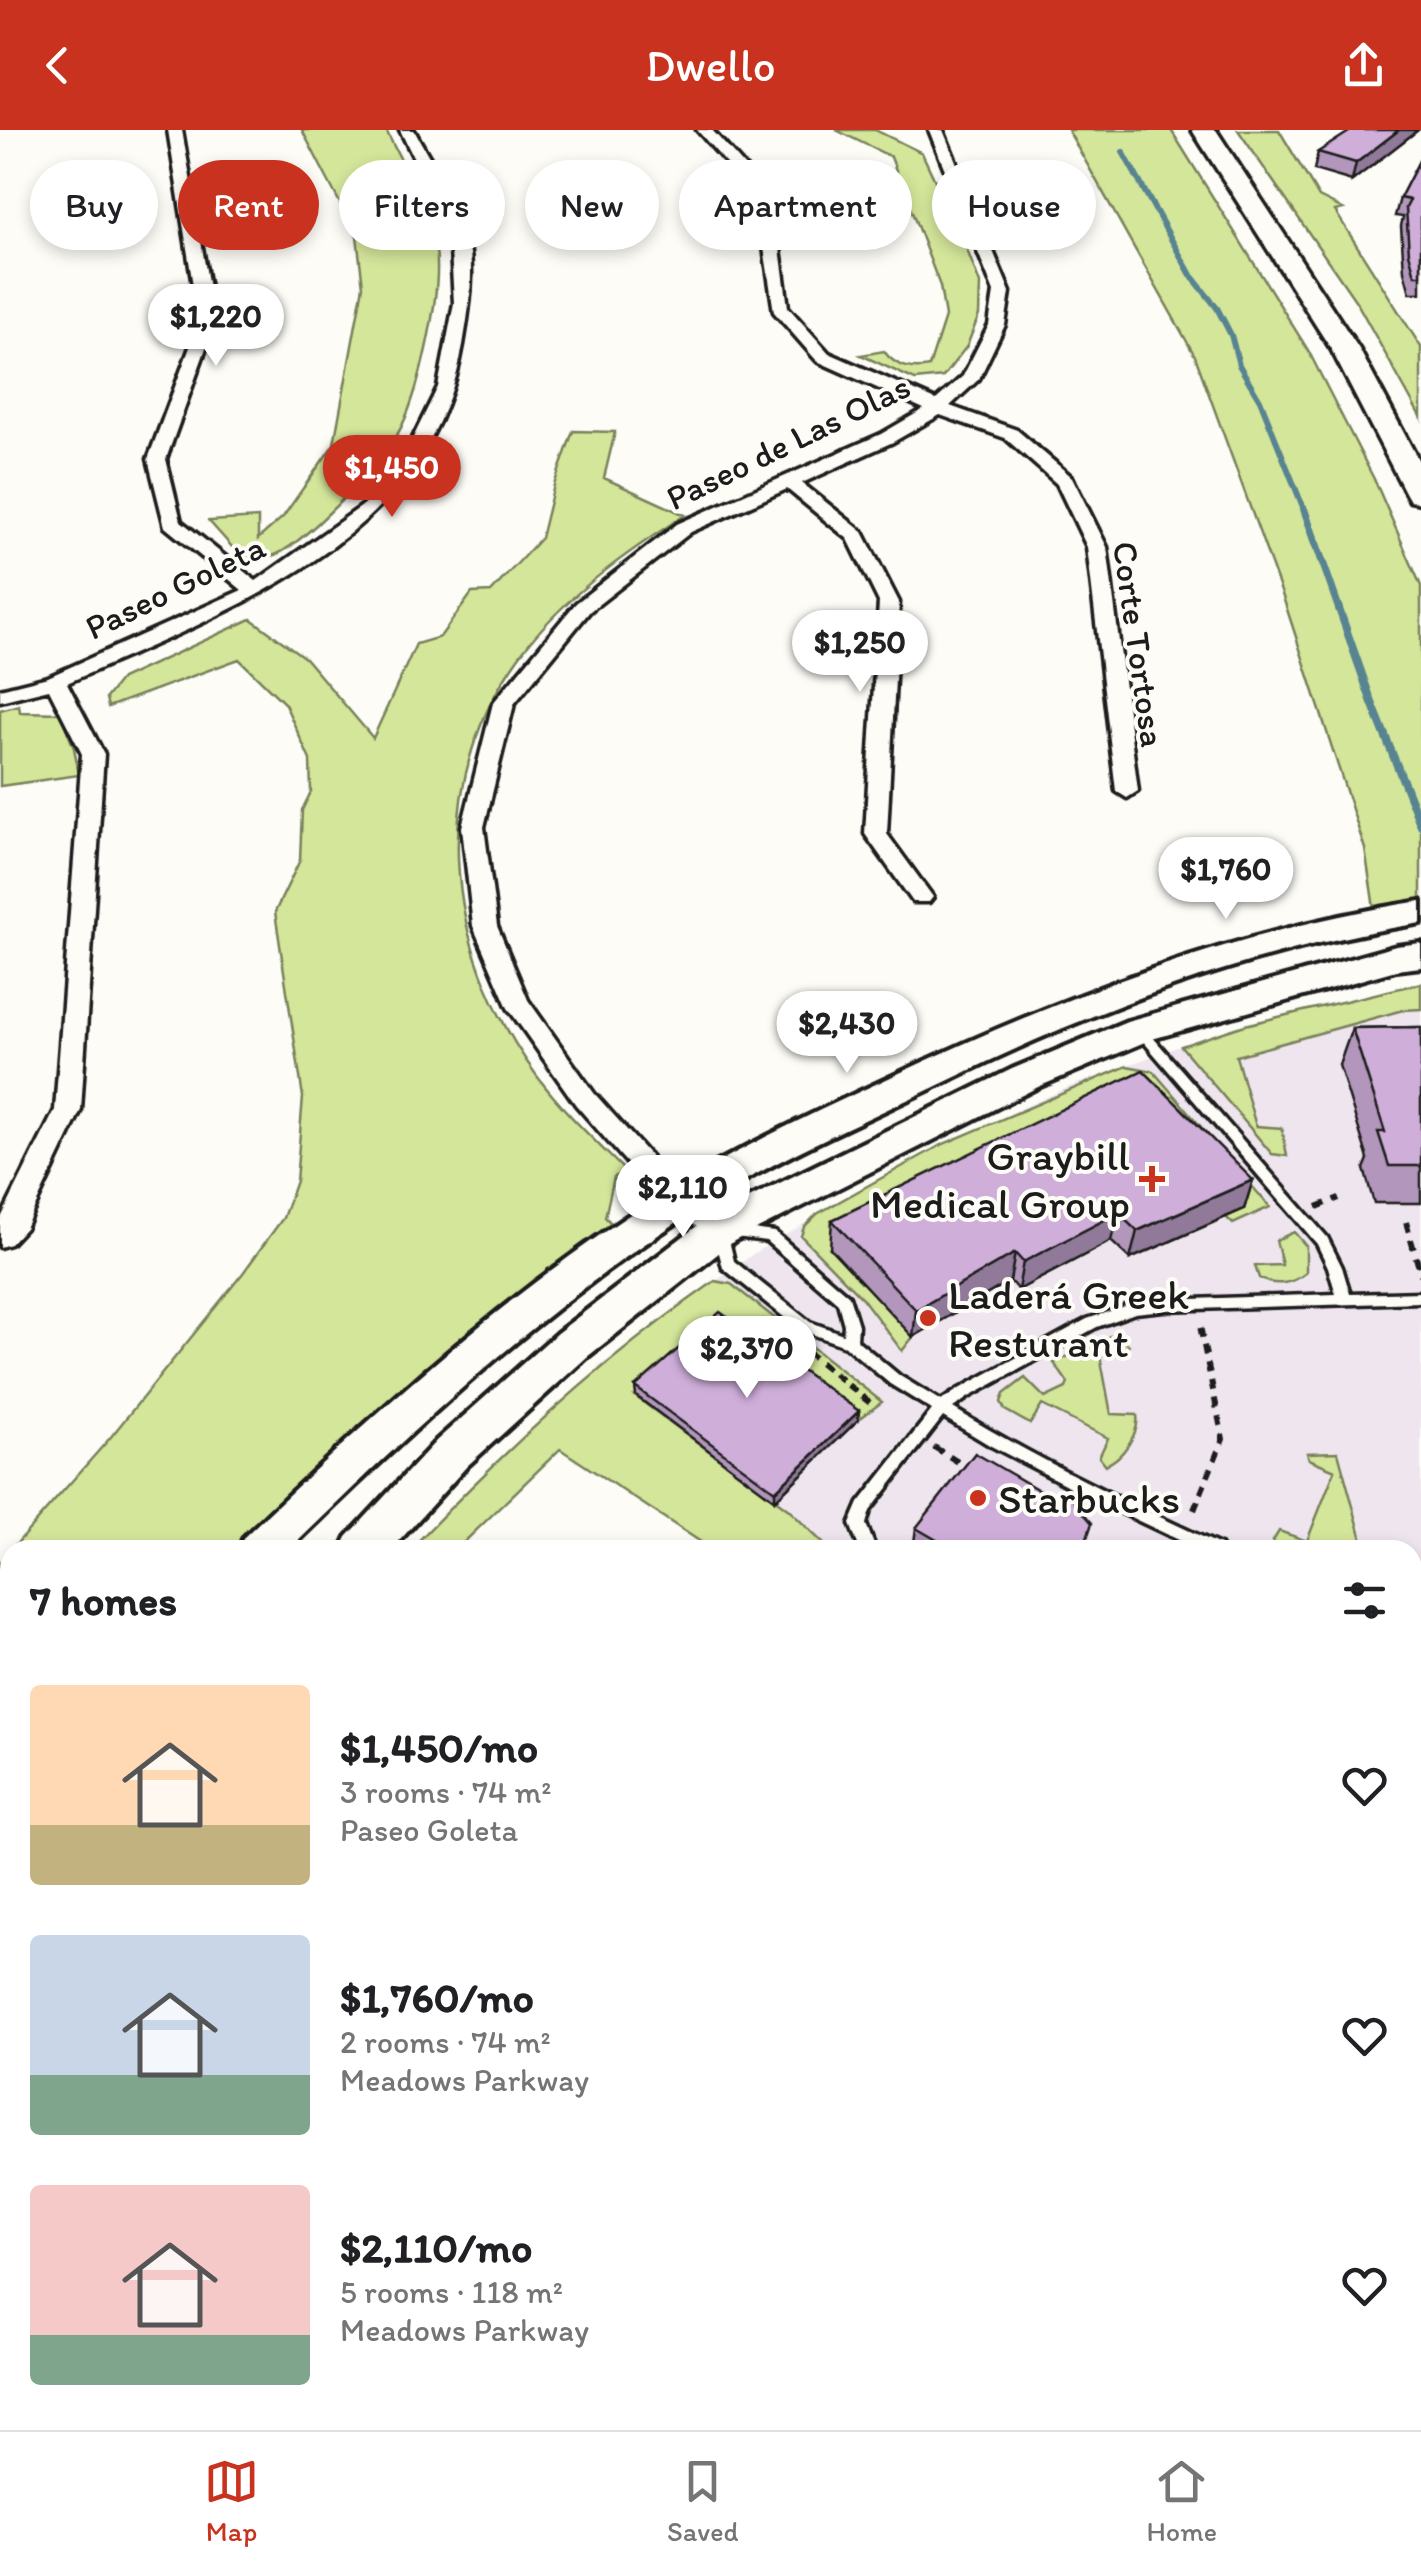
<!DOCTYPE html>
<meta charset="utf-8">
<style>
body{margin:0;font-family:Itim,sans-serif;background:#f6f6f6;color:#202124;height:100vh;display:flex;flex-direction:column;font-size:38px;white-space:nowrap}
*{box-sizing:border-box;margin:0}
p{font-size:32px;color:#757577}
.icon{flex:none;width:55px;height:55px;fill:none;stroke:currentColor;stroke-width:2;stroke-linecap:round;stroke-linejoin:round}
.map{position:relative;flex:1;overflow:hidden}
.panel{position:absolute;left:0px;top:1410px;width:1422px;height:890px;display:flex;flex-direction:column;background:#fff;border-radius:30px 30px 0 0;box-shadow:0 5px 15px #0003}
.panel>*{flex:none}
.banner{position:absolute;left:30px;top:30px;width:1362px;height:90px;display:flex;gap:20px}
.price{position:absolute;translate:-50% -85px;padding:0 22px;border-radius:35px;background:#fff;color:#222;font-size:32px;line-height:65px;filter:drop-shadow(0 2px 5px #0008)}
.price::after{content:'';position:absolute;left:50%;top:60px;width:30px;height:22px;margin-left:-15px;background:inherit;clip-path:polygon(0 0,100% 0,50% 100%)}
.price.selected{background:#c8321e;color:#fff}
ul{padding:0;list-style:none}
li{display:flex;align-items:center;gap:30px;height:250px;padding:0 30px}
li span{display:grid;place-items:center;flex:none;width:280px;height:200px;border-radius:10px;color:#555}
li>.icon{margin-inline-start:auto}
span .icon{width:120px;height:120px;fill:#fffc;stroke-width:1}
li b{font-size:42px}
h2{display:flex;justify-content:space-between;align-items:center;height:120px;padding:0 30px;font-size:42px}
.chip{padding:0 35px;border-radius:45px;background:#fff;box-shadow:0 5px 15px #0003;font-size:35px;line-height:90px}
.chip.selected{background:#c8321e;color:#fff}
header{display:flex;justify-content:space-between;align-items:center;height:130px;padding:0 30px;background:#c8321e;color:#fff;font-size:45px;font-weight:600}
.tab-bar{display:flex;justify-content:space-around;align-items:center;height:140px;border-top:2px solid #e0e0e0;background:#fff;font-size:28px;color:#757577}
.tab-bar a{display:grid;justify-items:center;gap:5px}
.tab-bar .selected{color:#c8321e}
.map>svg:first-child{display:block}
.built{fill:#efe5ee}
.green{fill:#d4e69a;stroke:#78815b;stroke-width:2.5}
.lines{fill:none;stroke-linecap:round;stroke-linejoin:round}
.stream-far1{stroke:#598492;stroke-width:6}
.stream{stroke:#598492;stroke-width:8}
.lane-casing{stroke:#1c1c1c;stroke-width:7}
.street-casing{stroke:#1c1c1c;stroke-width:7}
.secondary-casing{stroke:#1c1c1c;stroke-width:8}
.primary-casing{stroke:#1c1c1c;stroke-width:7}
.path-far1{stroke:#1c1c1c;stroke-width:6;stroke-dasharray:10 8;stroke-linecap:butt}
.path{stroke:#1c1c1c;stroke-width:8;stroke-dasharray:12 10;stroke-linecap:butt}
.lane{fill:#fdfcf7;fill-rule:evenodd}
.street{fill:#fdfcf7;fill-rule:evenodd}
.secondary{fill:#fdfcf7;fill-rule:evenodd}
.primary{fill:#fdfcf7;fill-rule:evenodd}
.wall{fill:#b296bb;stroke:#1c1c1c;stroke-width:2.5}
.shaded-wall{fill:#917a99;stroke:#1c1c1c;stroke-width:2.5}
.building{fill:#cfafda;stroke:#1c1c1c;stroke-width:2.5}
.poi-dot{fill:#c8321e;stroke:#fdfcf7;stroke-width:4}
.labels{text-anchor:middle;stroke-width:8;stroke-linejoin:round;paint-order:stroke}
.far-street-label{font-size:35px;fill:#1c1c1c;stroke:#fdfcf7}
.poi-label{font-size:42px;fill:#1c1c1c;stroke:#fdfcf7;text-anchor:start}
</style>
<header><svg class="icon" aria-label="back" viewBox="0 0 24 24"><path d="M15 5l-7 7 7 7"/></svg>Dwello<svg class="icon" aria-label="share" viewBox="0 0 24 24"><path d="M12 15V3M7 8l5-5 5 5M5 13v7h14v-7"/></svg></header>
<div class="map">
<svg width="1421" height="2300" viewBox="0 0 1421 2300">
<rect width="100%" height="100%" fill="#fdfcf7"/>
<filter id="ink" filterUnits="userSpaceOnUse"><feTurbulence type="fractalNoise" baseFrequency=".01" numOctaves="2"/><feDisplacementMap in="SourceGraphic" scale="20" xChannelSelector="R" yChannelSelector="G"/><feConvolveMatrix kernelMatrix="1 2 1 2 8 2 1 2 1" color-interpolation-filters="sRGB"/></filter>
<g filter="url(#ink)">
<path class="built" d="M1421,853V1770L1412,1767V1420H830L788,1380L597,1238L756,1122L941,1015L1069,957L1196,910Z"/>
<path class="green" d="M302,0H386C404,39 430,77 436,120C442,162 419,268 397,305C382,332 299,419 272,426C263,429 250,427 241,427L209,391L258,388V409L283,387L334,314L363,156L357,106Z
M836,0H875L922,23L966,117L980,154L979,185L967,216L943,247L915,250L861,225L884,221C894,236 912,241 929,237L945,187L940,156L891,27Z
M1068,0H1171L1308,220L1375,351L1421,456V770L1374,778L1365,719L1283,467L1195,226Z
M1238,0H1279L1319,67L1343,79L1335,81L1421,217V288L1357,173Z
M573,301L615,302L604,348L685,385C629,421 569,463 527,516C425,646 442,817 537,946C563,981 595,1011 625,1041L614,1047L605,1087L614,1096L422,1240L231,1420H11L110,1308L243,1143L283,1088L296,1051L303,967L275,782L300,730L302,680L311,662L310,630L285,574L239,529L108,577L106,568L121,549L251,489L305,528L373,608L416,514L440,507L472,463L491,462L541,408L554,355Z
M19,575L20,582L60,583L74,618L79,645L0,656V580Z
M1421,853V879L1403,880L1236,926L1256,996L1282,998L1287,1026L1272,1024L1181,916L1245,895Z
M1127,936L1153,941L1270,1077L1233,1094L1226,1087L830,1118L913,1207L902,1221L862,1168L801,1106L804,1097L817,1084L941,1015Z
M1294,1102L1306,1116V1143C1292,1154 1275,1157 1259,1148L1255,1136L1282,1135L1276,1110Z
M715,1151L731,1154L882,1272L858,1290L636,1267L789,1380L830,1420H713L560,1319L456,1420H410C504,1320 602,1230 715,1151Z
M1110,1206H1118L1129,1215L1124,1224L1100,1225L1111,1284L1137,1285C1140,1303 1122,1329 1105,1335L1099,1327L1108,1308L1042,1275L1030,1294L1005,1280L1001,1272L1004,1264L1025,1248L1045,1268L1066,1258L1068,1253L1054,1233Z
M1338,1322L1365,1420L1276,1417L1273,1411L1279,1401L1307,1411L1335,1340L1309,1329L1307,1323Z
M10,1422V1629L0,1639V1433Z"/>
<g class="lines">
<path class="stream-far1" d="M1123,22L1191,145L1217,178L1231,205L1239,235L1260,270L1305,382"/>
<path class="stream" d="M1304,379L1371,570L1421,696"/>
<g class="lane-casing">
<path id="lane" d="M1140,896L1144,897L1327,1107L1342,1137L1350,1164L1421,1162V1172L1164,1180L1135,1183L1097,1197L969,1267L953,1278C1039,1331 1129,1373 1220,1415L1223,1420H1200L1105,1375L991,1316L943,1287L870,1381L866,1394L876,1420H860L850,1394L859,1373L932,1280L890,1254L845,1216L800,1200L723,1138L713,1100L715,1096L720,1095L775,1102L849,1166L858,1195L857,1210L900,1246L941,1271L959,1259L1087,1189L1134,1173L1164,1170L1336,1164L1328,1137L1317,1114L1136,903L1134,900ZM728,1106L766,1111L838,1173L844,1195L843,1204L810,1192L734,1131Z"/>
</g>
<g class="street-casing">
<path id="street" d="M168,0H182L215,193L166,329L181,391L256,451L362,376L408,318L438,257L454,173L450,102L400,0H414C430,30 457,70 466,102C476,137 469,180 463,215C429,413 228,481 67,553L104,624L81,980L25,1098L10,1114L0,1117V1090L55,980L82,624L49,559L0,571V559L48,547L242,460L165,397L148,329L199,193Z
M697,0H712L764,58L779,111L788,177L829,223L936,270L963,246L989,195L994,162L929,0H943L1010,162L1005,195L979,249L950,276L1017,300L1072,347L1107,417L1138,661L1127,668L1116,661L1087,417L1057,354L1005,308L940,285L893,312L802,353L863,402L899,472L887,704L933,767L929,772H913L865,704L879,472L848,409L787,359L691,402L590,481L514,574L484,697L497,796L528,870L594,963L686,1066L730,1093L733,1100L730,1107L720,1110L668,1080L576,975L508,878L473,796L462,697L493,573L576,473L677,394L881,304L924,279L817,231L774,182L763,111L749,59Z
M1412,2122L1421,2125V2163L1412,2160Z
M10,2223V2272L0,2276V2227Z
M606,2290H650L646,2300H602Z"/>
</g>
<g class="secondary-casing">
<path id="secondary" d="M1421,771V793C1252,820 1096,878 943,953C868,989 791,1022 720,1065C561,1162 421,1290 289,1420H238L244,1407C359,1297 477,1190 607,1100C697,1037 794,992 893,946C1064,866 1234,800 1421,771Z
M1421,813V837L1396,840L1152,909L1038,957L734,1111L587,1227L467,1336L391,1420H341L347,1407L437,1310L557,1203L706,1089L1012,939L1127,891L1396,816Z
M10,1716V1771L0,1775V1720Z"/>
</g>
<g class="primary-casing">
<path id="primary" d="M1192,0H1216L1359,219L1421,335V373L1410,371L1406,364L1331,219Z"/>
</g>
<path class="path-far1" d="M1317,1077L1339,1068
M1406,1092L1421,1145
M806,1221L875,1277
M934,1317L971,1340
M1194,1380L1223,1309L1200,1196
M905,1420L919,1403"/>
<path class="path" d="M0,1849L10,1838"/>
<use href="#lane" class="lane"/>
<use href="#street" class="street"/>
<use href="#secondary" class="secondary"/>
<use href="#primary" class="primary"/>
</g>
<path class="wall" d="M1418,0L1352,51L1314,40L1318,22Z
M1421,27V163H1410L1404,141L1401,96L1403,87L1395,86L1400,68Z
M1421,897V1073H1374L1364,1039L1368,1029L1339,935L1352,898Z
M1253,1050L1244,1079L1130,1129L1111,1111L1018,1160L1010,1151L913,1207L830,1118L832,1090Z
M635,1257L859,1281L858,1290L775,1370L636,1266Z
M916,1398L1084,1420H913Z
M1412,1481L1421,1484V1770L1412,1767Z"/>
<path class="shaded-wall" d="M1399,0H1418L1352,51L1356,33Z
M1253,1050L1244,1079L1130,1129L1137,1101Z
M1118,1083L1111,1111L1018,1160L1023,1132Z
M1015,1123L1010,1151L913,1207L916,1180Z
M859,1281L858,1290L775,1370V1361Z"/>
<path class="building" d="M1352,0H1399L1356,33L1318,22Z
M1421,27V145H1415L1409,123L1406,78L1410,70L1400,68Z
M1421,897V1036H1389L1378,1002H1385L1352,898Z
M1143,940L1253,1050L1137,1101L1118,1083L1023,1132L1015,1123L916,1180L832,1090Z
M720,1182L859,1281L775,1361L635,1257Z
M975,1323L1037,1359L1071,1368L1092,1393L1083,1420H954L916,1398Z
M1412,1481L1421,1484V1734L1412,1731Z"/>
</g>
<g class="poi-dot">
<path d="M1147 1034h10v10h10v10h-10v10h-10v-10h-10v-10h10z"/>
<circle cx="928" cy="1188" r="10"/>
<circle cx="978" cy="1368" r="10"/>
</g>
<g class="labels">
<g class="far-street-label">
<text transform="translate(788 312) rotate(-26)" y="12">Paseo de Las Olas</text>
<text transform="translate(175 457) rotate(-26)" y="12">Paseo Goleta</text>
<text transform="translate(1139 514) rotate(82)" y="12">Corte Tortosa</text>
</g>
<g class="poi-label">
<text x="1130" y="1040" text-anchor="end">Graybill<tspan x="1130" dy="48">Medical Group</tspan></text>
<text x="948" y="1179">Laderá Greek<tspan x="948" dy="48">Resturant</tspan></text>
<text x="998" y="1383">Starbucks</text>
</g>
</g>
</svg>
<b class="price" style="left:216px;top:239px">$1,220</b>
<b class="price selected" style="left:392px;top:390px">$1,450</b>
<b class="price" style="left:860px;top:565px">$1,250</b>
<b class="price" style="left:1226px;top:792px">$1,760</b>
<b class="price" style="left:847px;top:946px">$2,430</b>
<b class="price" style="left:683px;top:1110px">$2,110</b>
<b class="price" style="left:747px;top:1271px">$2,370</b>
<div class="banner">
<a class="chip">Buy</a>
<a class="chip selected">Rent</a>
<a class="chip">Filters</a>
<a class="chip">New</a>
<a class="chip">Apartment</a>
<a class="chip">House</a>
</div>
<section class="panel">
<h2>7 homes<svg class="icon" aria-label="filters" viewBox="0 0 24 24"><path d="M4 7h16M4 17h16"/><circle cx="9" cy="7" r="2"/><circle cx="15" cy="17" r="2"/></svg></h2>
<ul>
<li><span style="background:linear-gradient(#ffd9b3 70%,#c2b280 0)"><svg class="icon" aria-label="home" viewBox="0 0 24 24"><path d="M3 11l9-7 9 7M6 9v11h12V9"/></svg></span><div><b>$1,450/mo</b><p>3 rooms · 74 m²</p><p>Paseo Goleta</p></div><svg class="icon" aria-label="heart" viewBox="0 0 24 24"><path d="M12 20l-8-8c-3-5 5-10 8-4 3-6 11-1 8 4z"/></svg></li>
<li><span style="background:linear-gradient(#c9d6e8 70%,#7fa58c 0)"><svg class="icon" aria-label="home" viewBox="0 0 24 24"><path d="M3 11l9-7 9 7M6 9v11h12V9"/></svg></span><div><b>$1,760/mo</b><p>2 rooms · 74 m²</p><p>Meadows Parkway</p></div><svg class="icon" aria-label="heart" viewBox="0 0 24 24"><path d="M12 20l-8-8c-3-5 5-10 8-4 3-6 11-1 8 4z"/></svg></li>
<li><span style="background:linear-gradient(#f6c9c9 75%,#7fa58c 0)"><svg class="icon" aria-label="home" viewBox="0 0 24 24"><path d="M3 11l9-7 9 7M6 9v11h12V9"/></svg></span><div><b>$2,110/mo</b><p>5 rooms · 118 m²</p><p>Meadows Parkway</p></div><svg class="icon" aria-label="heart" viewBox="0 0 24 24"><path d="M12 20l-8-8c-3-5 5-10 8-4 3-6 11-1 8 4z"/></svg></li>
</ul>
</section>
</div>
<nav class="tab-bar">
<a class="selected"><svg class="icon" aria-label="map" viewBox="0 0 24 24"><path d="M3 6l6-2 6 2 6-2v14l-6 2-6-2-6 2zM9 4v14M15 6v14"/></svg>Map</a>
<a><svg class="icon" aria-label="saved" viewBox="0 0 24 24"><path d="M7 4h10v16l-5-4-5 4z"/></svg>Saved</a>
<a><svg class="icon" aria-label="home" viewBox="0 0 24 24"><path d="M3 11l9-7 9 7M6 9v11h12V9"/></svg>Home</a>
</nav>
